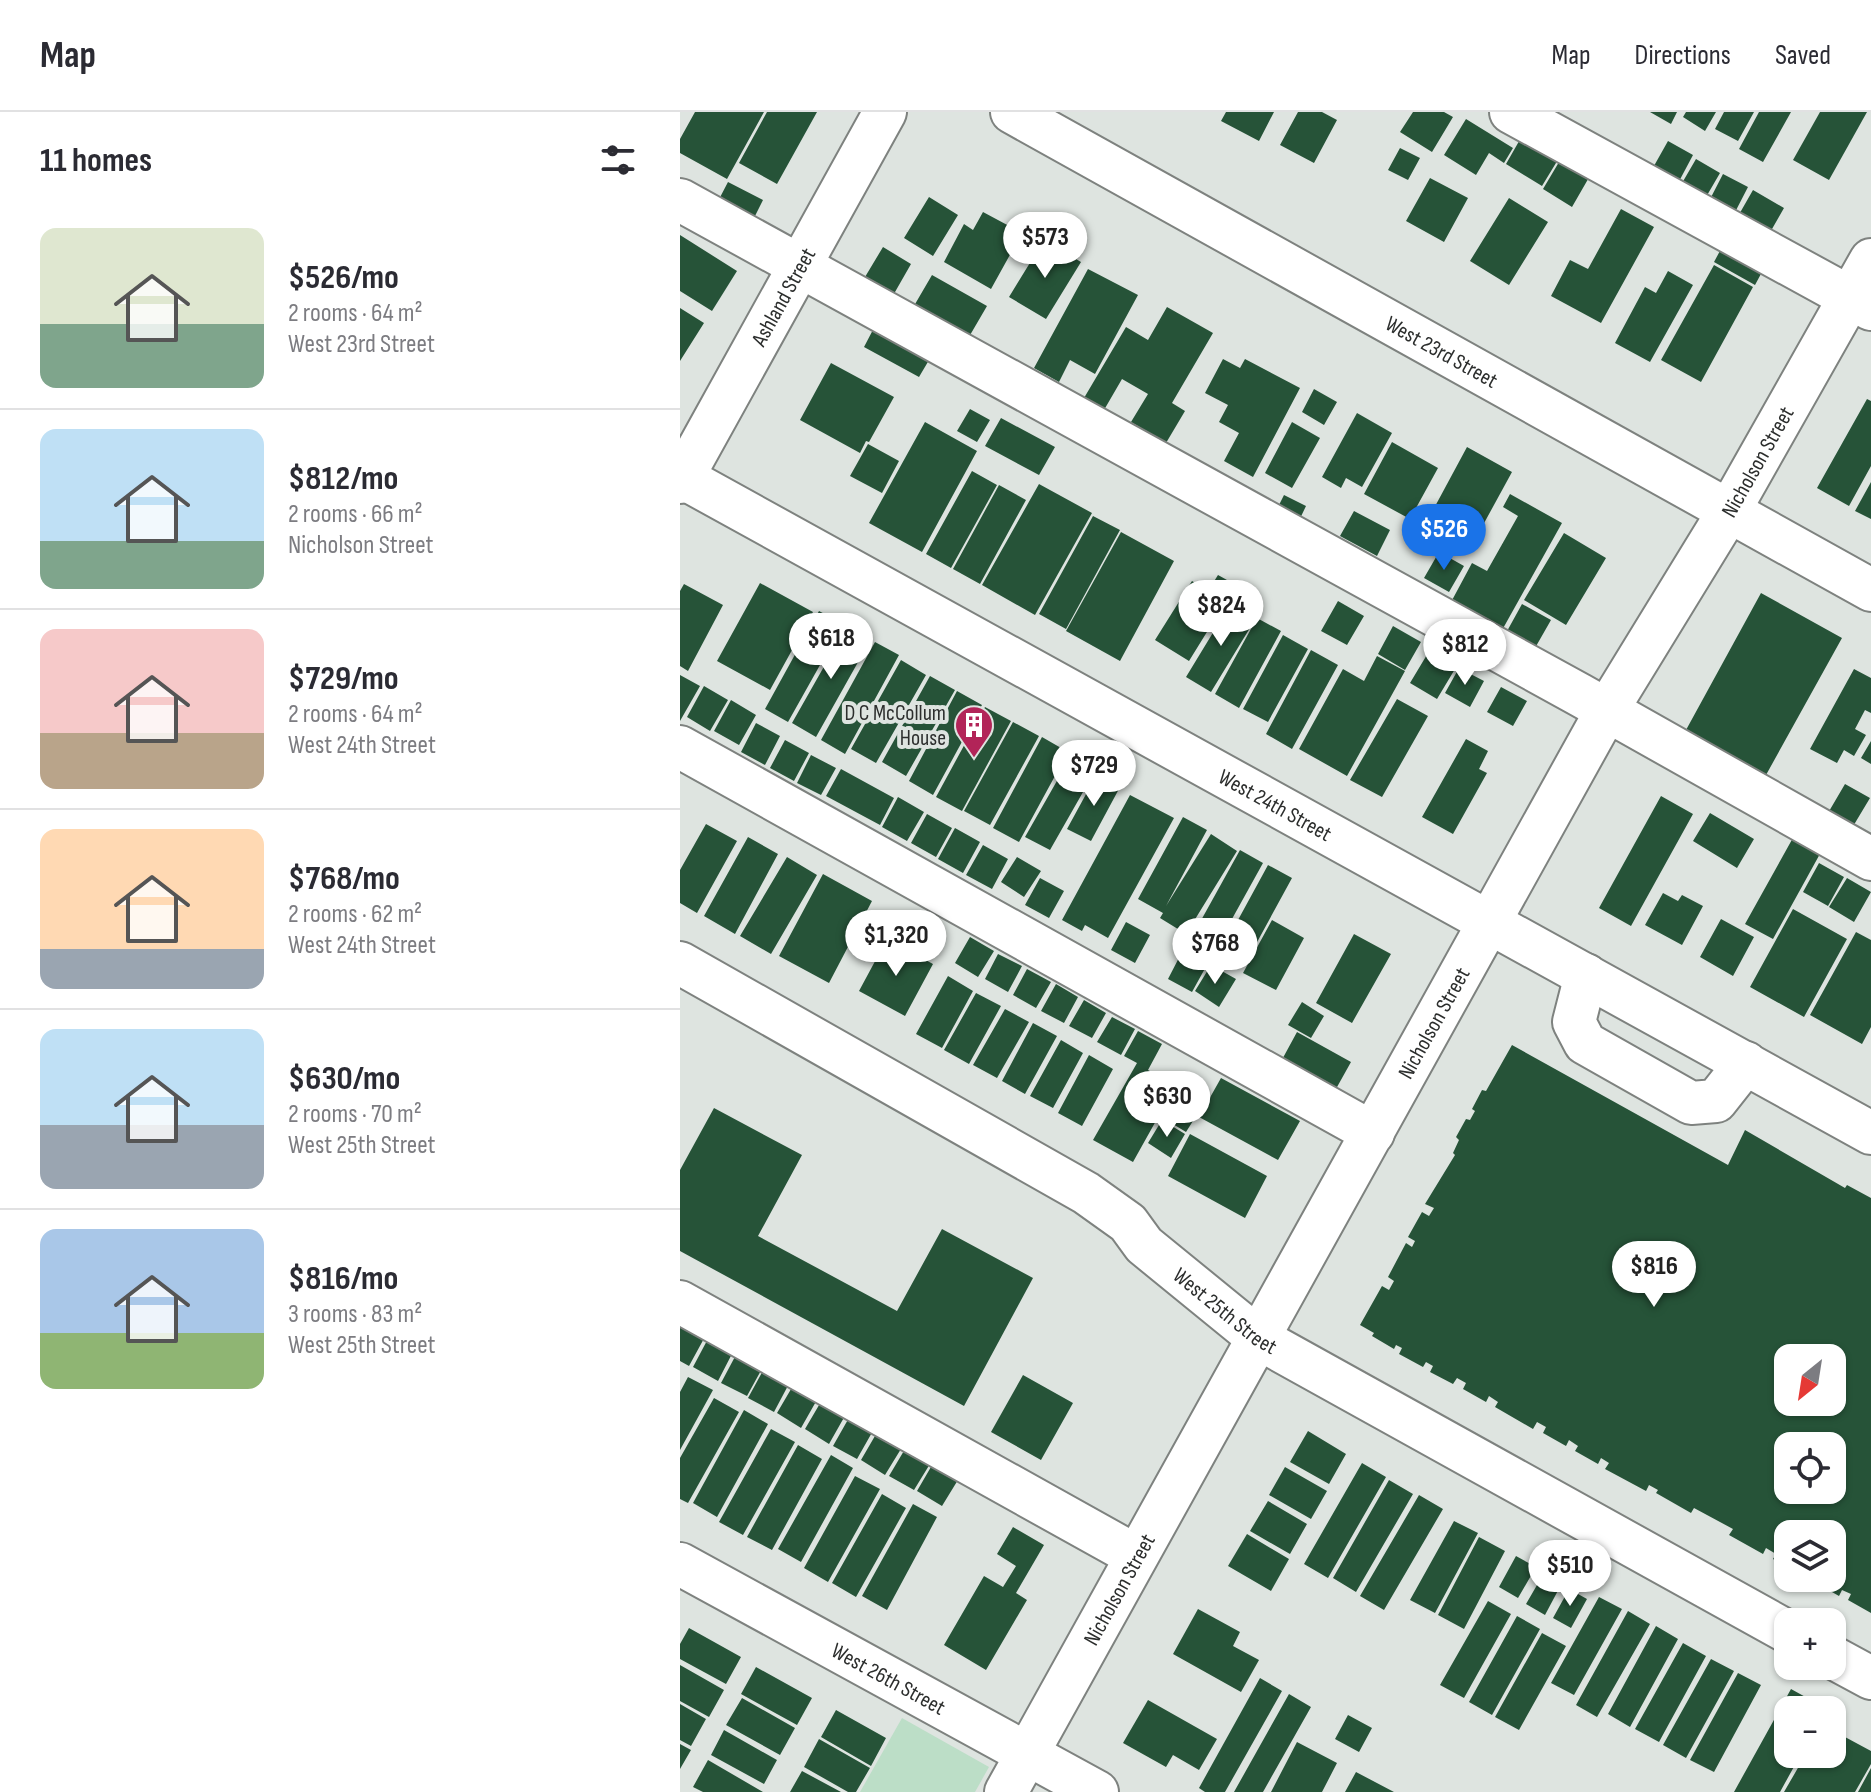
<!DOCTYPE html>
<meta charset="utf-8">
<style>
body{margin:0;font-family:"Sofia Sans Condensed",sans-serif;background:#f7f7f7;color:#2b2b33;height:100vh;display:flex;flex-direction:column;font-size:30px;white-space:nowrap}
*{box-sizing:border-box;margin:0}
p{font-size:26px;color:#7c7c81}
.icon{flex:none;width:44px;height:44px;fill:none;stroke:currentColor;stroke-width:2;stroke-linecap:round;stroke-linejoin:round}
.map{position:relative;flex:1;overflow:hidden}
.details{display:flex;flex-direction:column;background:#fff;width:680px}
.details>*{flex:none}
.needle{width:52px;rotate:210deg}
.controls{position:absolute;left:1094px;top:1232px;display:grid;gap:16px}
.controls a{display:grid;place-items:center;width:72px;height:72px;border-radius:16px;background:#fff;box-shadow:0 2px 6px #0004;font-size:40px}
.price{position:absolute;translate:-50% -68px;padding:0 18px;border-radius:28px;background:#fff;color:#222;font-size:26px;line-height:52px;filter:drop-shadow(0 2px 4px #0008)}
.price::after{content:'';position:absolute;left:50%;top:48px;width:24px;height:18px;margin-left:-12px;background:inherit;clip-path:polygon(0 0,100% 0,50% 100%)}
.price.selected{background:#1a73e8;color:#fff}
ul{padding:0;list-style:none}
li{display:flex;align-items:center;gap:24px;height:200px;padding:0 40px}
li+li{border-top:2px solid #e1e1e2}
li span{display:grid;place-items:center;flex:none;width:224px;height:160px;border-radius:16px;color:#555}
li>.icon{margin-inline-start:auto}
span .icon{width:96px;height:96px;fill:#fffc;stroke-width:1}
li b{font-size:34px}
h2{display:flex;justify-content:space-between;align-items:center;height:96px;padding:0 40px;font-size:34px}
header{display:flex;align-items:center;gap:48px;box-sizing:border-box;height:112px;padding:0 40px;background:#fff;border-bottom:2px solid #e1e1e2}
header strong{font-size:38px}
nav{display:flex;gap:44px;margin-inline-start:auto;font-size:28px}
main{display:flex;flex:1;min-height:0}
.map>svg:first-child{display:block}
.green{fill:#bcdec7}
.building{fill:#265338;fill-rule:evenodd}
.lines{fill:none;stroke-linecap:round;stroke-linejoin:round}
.minor-casing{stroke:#7e827f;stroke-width:46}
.minor{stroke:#fff;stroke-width:42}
.labels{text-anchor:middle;stroke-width:8;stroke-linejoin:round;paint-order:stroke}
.street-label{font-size:22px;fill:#2c2e2d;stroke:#dee4e0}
.poi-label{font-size:22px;fill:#2c2e2d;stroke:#dee4e0;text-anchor:end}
</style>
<header>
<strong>Map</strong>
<nav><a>Map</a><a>Directions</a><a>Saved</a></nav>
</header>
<main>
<section class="details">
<h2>11 homes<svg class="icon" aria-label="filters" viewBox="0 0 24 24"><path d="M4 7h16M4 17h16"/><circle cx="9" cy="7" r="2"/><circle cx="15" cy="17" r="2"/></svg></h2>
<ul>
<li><span style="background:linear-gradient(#dfe7d0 60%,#7fa58c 0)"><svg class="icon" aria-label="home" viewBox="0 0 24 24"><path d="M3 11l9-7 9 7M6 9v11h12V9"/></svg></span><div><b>$526/mo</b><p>2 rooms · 64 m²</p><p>West 23rd Street</p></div></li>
<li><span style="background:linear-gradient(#bfe0f5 70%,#7fa58c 0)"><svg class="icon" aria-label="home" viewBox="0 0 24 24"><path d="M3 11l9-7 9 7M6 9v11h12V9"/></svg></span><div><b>$812/mo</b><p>2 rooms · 66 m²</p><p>Nicholson Street</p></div></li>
<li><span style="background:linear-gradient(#f6c9c9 65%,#b9a48a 0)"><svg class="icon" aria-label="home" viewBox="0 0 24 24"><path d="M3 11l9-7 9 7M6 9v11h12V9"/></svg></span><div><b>$729/mo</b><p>2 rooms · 64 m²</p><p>West 24th Street</p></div></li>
<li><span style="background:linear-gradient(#ffd9b3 75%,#9aa5b1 0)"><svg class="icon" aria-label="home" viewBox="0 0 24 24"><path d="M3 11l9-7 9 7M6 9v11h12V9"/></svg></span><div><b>$768/mo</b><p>2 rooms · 62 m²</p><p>West 24th Street</p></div></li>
<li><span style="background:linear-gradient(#bfe0f5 60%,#9aa5b1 0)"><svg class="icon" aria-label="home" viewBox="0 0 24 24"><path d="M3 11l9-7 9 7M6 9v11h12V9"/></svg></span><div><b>$630/mo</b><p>2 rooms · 70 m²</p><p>West 25th Street</p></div></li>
<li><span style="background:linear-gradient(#a9c7e8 65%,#8fb573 0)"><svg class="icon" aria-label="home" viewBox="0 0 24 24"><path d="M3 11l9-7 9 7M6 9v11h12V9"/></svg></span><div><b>$816/mo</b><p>3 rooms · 83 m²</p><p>West 25th Street</p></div></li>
</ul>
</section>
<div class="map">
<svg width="1191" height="1680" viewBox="0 0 1191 1680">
<rect width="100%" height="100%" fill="#dee4e0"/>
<path class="green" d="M222,1606L309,1655L295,1680H180Z"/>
<path class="building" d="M15,0H84L47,67L0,41V27Z
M87,0H137L97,72L59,51Z
M546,0H594L579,29L541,9Z
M618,0H642L657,8L634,51L600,33Z
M733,0H764L773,5L752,40L720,20Z
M970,0H997L991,12Z
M1006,0H1036L1025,19L1003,5Z
M1044,0H1074L1058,29L1035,17Z
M1079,0H1111L1083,50L1059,37Z
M1140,0H1187L1149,68L1113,48Z
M786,7L833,36L824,51L809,41L796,63L764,43Z
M842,24L879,46L862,74L826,52Z
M988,29L1013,43L996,75L970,61Z
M720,36L740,46L728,68L708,58Z
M882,45L911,62L892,95L863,77Z
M1016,47L1040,61L1022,92L998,78Z
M1043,62L1068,75L1052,106L1027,93Z
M750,66L788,86L764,130L726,109Z
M48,70L83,88L71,112L36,93Z
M1073,78L1104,96L1088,124L1057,106Z
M249,85L278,103L253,144L224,126Z
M829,86L868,110L829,173L790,149Z
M941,97L974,115L921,211L871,184L890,148L908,157Z
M303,100L342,121L311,177L264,150L284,112L293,118Z
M0,123L57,159L32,199L0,179Z
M364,128L401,150L366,207L329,185Z
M203,135L231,152L211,187L182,170Z
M1041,137L1082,160L1075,173L1034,150Z
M1034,153L1073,175L1021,270L981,248Z
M408,157L458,183L415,262L390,248L379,270L354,256Z
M988,159L1013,173L970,250L935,231L965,175L976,181Z
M252,163L307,194L286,230L231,199Z
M487,195L533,221L492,291L505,299L486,331L451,310L468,282L442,267L424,298L404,286L446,215L468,228Z
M0,196L24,211L0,249Z
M196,212L252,243L239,265L184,235Z
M543,247L560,256L565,247L620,276L573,365L544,349L559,321L539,310L548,293L525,281Z
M151,251L214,285L189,330L186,329L180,341L120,308Z
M634,277L657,290L644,313L622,300Z
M1187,287L1191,289V354L1169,394L1137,376Z
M290,297L310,308L297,330L277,319Z
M677,301L712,321L682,375L666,366L661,376L642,365Z
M321,306L375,335L359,363L305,334Z
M245,310L297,339L242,440L189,411Z
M612,310L640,326L612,376L585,361Z
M712,330L758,356L730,407L684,382Z
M188,332L219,349L202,381L170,364Z
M787,335L832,360L797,424L752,400Z
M292,359L317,373L271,456L246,442Z
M1191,370V407L1175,399Z
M359,372L412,401L355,503L302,473Z
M319,373L346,388L300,472L273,457Z
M830,382L882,411L821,520L770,492L792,451L807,459L838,404L823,395Z
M604,383L626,394L615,417L593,405Z
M674,399L710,418L697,444L660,424Z
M413,404L440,418L386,517L359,502Z
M441,420L494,449L440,549L386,519Z
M884,421L926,446L886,513L844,488Z
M759,440L784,454L769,480L744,466Z
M538,463L556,473L509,549L475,528L512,469L528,479Z
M80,471L133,500L90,578L37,549Z
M4,472L43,493L8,559L0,554V479Z
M1081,481L1162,526L1086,663L1006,618Z
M658,489L684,504L667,533L641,519Z
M551,491L576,506L531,580L506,565Z
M842,492L871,508L855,536L826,521Z
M139,499L163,512L108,610L85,597Z
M577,506L601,519L559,596L535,582Z
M167,514L191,527L136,625L112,611Z
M713,514L741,530L725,558L698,542Z
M603,523L628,537L588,610L563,597Z
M195,530L219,543L165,642L141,628Z
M751,536L778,552L757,587L730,571Z
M631,538L658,553L612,637L586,622Z
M697,544L725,559L667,664L619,637L663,557L684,569Z
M221,548L246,563L196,651L171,637Z
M779,556L804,569L790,595L765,581Z
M1174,557L1191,566V601L1185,598L1175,617L1186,623L1174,644L1164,638L1157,651L1130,637Z
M0,563L20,574L0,609Z
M250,564L275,578L226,664L202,650Z
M24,574L48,588L30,619L7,605Z
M821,575L847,589L833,614L807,600Z
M277,579L302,593L253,683L229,669Z
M717,587L748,604L702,685L670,668Z
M51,588L76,603L59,633L34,619Z
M305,595L331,609L282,699L256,685Z
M333,610L359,624L310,713L284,699Z
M76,611L100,624L85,653L61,640Z
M362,625L388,640L339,730L313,716Z
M786,627L808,639L799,657L807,661L773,722L742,705Z
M105,628L129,641L114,669L90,656Z
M1191,629V652L1181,646Z
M131,643L156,656L141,683L117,671Z
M386,653L411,666L370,738L345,725Z
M161,657L214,686L200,713L146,684Z
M417,662L440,675L411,729L387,717Z
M1165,672L1190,686L1172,716L1148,701Z
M450,683L494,706L428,826L405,813L402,819L382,808Z
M981,684L1013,702L951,814L919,796Z
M218,685L244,700L227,729L202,715Z
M1030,701L1074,727L1057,756L1013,729Z
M247,702L272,716L256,745L231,731Z
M503,705L527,718L486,794L531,722L557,739L506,822L480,806L483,801L458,787Z
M26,712L57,729L17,801L0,791V758Z
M275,716L300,730L283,761L258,747Z
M1114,724L1141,740L1093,827L1065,812Z
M68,725L98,742L55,822L24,804Z
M303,733L328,747L312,777L286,763Z
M560,738L583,751L537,834L514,821Z
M107,745L137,763L91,842L60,824Z
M337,745L361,759L344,785L321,770Z
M1139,751L1164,765L1148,794L1123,780Z
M588,753L612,766L564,854L540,841Z
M143,762L192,789L149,871L99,844Z
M360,766L384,779L369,806L345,793Z
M1167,766L1191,780L1174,810L1149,795Z
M983,781L998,789L1002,783L1023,794L1002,833L965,813Z
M1113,797L1167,827L1124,905L1070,875Z
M1041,807L1074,825L1053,864L1020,845Z
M592,808L624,826L596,878L563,861Z
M446,810L470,823L455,851L431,838Z
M1176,820L1191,828V915L1182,932L1130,903Z
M674,822L711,842L672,911L636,891Z
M290,825L314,839L298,865L275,851Z
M207,827L253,852L225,904L179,879Z
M503,838L528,851L512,880L488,867Z
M318,842L342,854L328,880L305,867Z
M531,853L556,867L539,895L515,879Z
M347,857L371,870L356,896L333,883Z
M268,864L293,879L262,936L236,922Z
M376,872L398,885L384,911L361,899Z
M296,881L321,894L289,952L264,938Z
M404,888L426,901L412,926L389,914Z
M622,890L644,904L631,926L608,913Z
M325,897L349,910L317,966L293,953Z
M432,905L455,917L441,943L417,930Z
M353,911L377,924L345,982L322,969Z
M458,919L482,932L468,958L496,973L453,1050L413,1028L457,951L444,944Z
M617,920L671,950L652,984L598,955Z
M381,928L403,941L373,996L350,984Z
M832,933L1048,1053L1065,1018L1165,1076L1167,1073L1191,1086V1501L1168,1488L1171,1482L1162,1478L1159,1484L1136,1471L1139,1466H1152V1422H1108V1455L1093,1447L1096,1442L1086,1436L1083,1442L1049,1423L1053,1417L1014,1396L1011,1401L976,1381L978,1378L969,1373L966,1379L925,1357L929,1351L921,1346L918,1352L895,1339L898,1334L889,1328L886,1334L863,1321L866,1315L857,1310L853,1317L815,1295L818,1290L809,1284L806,1290L783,1277L786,1271L777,1266L773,1272L750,1260L753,1254L746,1250L743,1255L719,1242L722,1236L716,1233L714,1237L692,1224L694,1221L680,1213L702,1174L709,1178L714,1169L708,1165L726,1131L732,1135L735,1129L728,1125L742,1100L749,1104L754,1096L745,1092L775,1043L773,1041L779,1028L776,1025L786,1007L790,1008L795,999L792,997L802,978L806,979ZM1108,1246H1152V1290H1108ZM1108,1334H1152V1378H1108Z
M409,943L433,957L402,1014L378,1001Z
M541,966L620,1009L598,1048L519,1005Z
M500,979L523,993L506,1020L483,1006Z
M34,996L122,1043L78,1124L217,1199L262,1117L353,1166L284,1294L0,1139V1058Z
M482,1008L505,1022L491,1046L468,1031Z
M510,1022L587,1064L565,1106L488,1064Z
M0,1213L27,1221L9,1254L0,1249Z
M30,1223L55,1236L38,1269L13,1255Z
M58,1239L84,1253L67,1284L41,1271Z
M85,1255L111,1268L94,1300L68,1286Z
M343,1263L393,1291L361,1348L311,1320Z
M8,1265L33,1278L0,1338V1280Z
M114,1272L138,1286L121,1316L97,1301Z
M34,1286L59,1300L8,1391L0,1387V1346Z
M142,1288L166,1302L149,1332L125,1317Z
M64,1298L88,1312L37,1405L13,1391Z
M170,1304L194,1317L177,1347L153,1334Z
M91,1317L115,1330L63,1423L39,1410Z
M199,1317L224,1332L205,1363L181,1348Z
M628,1319L666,1342L649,1372L610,1350Z
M228,1332L253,1347L234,1378L209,1364Z
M118,1333L142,1347L92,1438L67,1425Z
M151,1343L173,1356L121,1450L98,1437Z
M255,1348L281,1363L262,1394L237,1379Z
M682,1351L706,1365L648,1466L624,1452Z
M605,1355L647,1379L631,1407L589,1383Z
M175,1364L200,1377L148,1470L124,1456Z
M709,1368L733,1382L676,1480L653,1466Z
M202,1382L226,1396L176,1485L152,1471Z
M739,1383L763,1397L704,1498L680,1484Z
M588,1389L627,1412L610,1442L570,1419Z
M233,1392L257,1405L207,1498L182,1484Z
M774,1409L798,1421L755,1501L730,1488Z
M333,1415L364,1433L336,1481L347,1488L306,1558L264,1533L304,1464L323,1475L336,1454L317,1442Z
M567,1422L609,1447L591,1479L548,1454Z
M799,1425L825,1439L784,1517L758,1503Z
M836,1444L856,1455L838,1486L819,1475Z
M864,1461L882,1471L865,1503L846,1492Z
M889,1477L907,1487L891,1516L873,1506Z
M919,1485L942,1497L894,1583L871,1571Z
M808,1489L831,1502L784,1586L760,1573Z
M518,1497L560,1520L553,1534L579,1548L561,1580L493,1542Z
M948,1499L970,1512L917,1605L896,1593Z
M837,1504L860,1517L812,1603L789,1590Z
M976,1514L998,1527L950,1615L928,1602Z
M9,1516L61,1545L46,1572L0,1547V1532Z
M862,1521L886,1534L839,1618L815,1605Z
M1003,1531L1026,1544L979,1630L955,1617Z
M1031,1547L1054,1559L1006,1646L983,1633Z
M0,1553L44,1578L29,1605L0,1589Z
M76,1555L132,1586L117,1613L61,1582Z
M1058,1561L1081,1573L1034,1660L1010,1648Z
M580,1566L602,1579L545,1680H525L519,1676Z
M1111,1577L1149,1598H1108V1642H1121L1100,1680H1054Z
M609,1582L631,1595L583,1680H554Z
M62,1586L115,1616L100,1643L46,1613Z
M468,1588L537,1627L519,1658L493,1643L486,1655L443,1631Z
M0,1592L26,1607L11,1634L0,1628Z
M156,1598L206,1626L191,1654L141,1625Z
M668,1603L692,1616L679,1640L655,1627Z
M44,1618L97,1648L84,1672L31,1643Z
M1152,1618L1191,1639V1652L1175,1680H1104L1126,1642H1152Z
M139,1627L190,1656L176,1680H168L124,1655Z
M617,1630L657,1651L642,1680H591Z
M0,1632L11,1638L0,1657Z
M28,1648L83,1680H23L13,1675Z
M1191,1656V1680H1178Z
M122,1659L161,1680H110Z
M676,1660L714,1680H665Z"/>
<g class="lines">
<g class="minor-casing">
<g id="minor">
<path id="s1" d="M332,0L1191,478"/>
<path d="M831,0L1191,197"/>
<path d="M0,88L900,583L1191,747"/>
<path id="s2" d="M0,364L1191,1021"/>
<path id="s3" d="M0,370L205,0"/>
<path d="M0,635L693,1021"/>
<path id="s4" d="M0,851L406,1081L448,1111L464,1133L578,1226L1108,1520"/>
<path d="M906,863L894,910L905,931L1011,991L1036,989L1066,951"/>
<path d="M0,1190L456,1444"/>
<path id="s5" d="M0,1452L417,1680"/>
<path d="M1152,1545L1191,1566"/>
<path id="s6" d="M326,1680L927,598L1049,399L1191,148"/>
</g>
</g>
<use href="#minor" class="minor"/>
</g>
<defs>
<g id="building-pin" transform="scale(2)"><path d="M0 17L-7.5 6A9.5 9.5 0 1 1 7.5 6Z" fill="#b22458" stroke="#dee4e0"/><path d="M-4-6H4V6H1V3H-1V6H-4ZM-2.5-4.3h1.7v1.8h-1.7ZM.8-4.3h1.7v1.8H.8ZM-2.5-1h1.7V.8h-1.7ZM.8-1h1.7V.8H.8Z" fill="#fff"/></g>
</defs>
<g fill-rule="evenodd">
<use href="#building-pin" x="294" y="613"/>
</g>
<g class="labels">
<g class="street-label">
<text dy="8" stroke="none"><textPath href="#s3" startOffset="212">Ashland Street</textPath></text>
<text dy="8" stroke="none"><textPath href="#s1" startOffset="492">West 23rd Street</textPath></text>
<text dy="8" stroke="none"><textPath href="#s6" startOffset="1528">Nicholson Street</textPath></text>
<text dy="8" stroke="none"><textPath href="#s2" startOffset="680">West 24th Street</textPath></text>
<text dy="8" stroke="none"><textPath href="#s6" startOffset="880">Nicholson Street</textPath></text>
<text dy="8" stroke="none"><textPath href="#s4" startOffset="650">West 25th Street</textPath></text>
<text dy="8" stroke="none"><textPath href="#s6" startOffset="232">Nicholson Street</textPath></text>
<text dy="8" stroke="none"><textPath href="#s5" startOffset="238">West 26th Street</textPath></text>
</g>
<g class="poi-label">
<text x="266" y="608">D C McCollum<tspan x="266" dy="25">House</tspan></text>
</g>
</g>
</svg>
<div class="controls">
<a><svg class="needle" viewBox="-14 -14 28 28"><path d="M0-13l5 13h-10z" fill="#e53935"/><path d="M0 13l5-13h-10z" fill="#7c7c81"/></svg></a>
<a><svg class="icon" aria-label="locate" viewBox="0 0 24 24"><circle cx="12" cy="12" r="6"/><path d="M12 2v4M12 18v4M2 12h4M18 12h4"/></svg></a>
<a><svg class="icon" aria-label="layers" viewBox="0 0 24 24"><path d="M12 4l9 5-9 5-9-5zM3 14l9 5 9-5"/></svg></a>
<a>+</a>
<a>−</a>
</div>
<b class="price" style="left:365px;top:168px">$573</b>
<b class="price selected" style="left:764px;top:460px">$526</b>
<b class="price" style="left:541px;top:536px">$824</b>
<b class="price" style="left:151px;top:569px">$618</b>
<b class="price" style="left:785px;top:575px">$812</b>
<b class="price" style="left:414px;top:696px">$729</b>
<b class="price" style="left:216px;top:866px">$1,320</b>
<b class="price" style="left:535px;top:874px">$768</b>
<b class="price" style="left:487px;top:1027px">$630</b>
<b class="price" style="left:974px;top:1197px">$816</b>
<b class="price" style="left:890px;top:1496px">$510</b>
</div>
</main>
